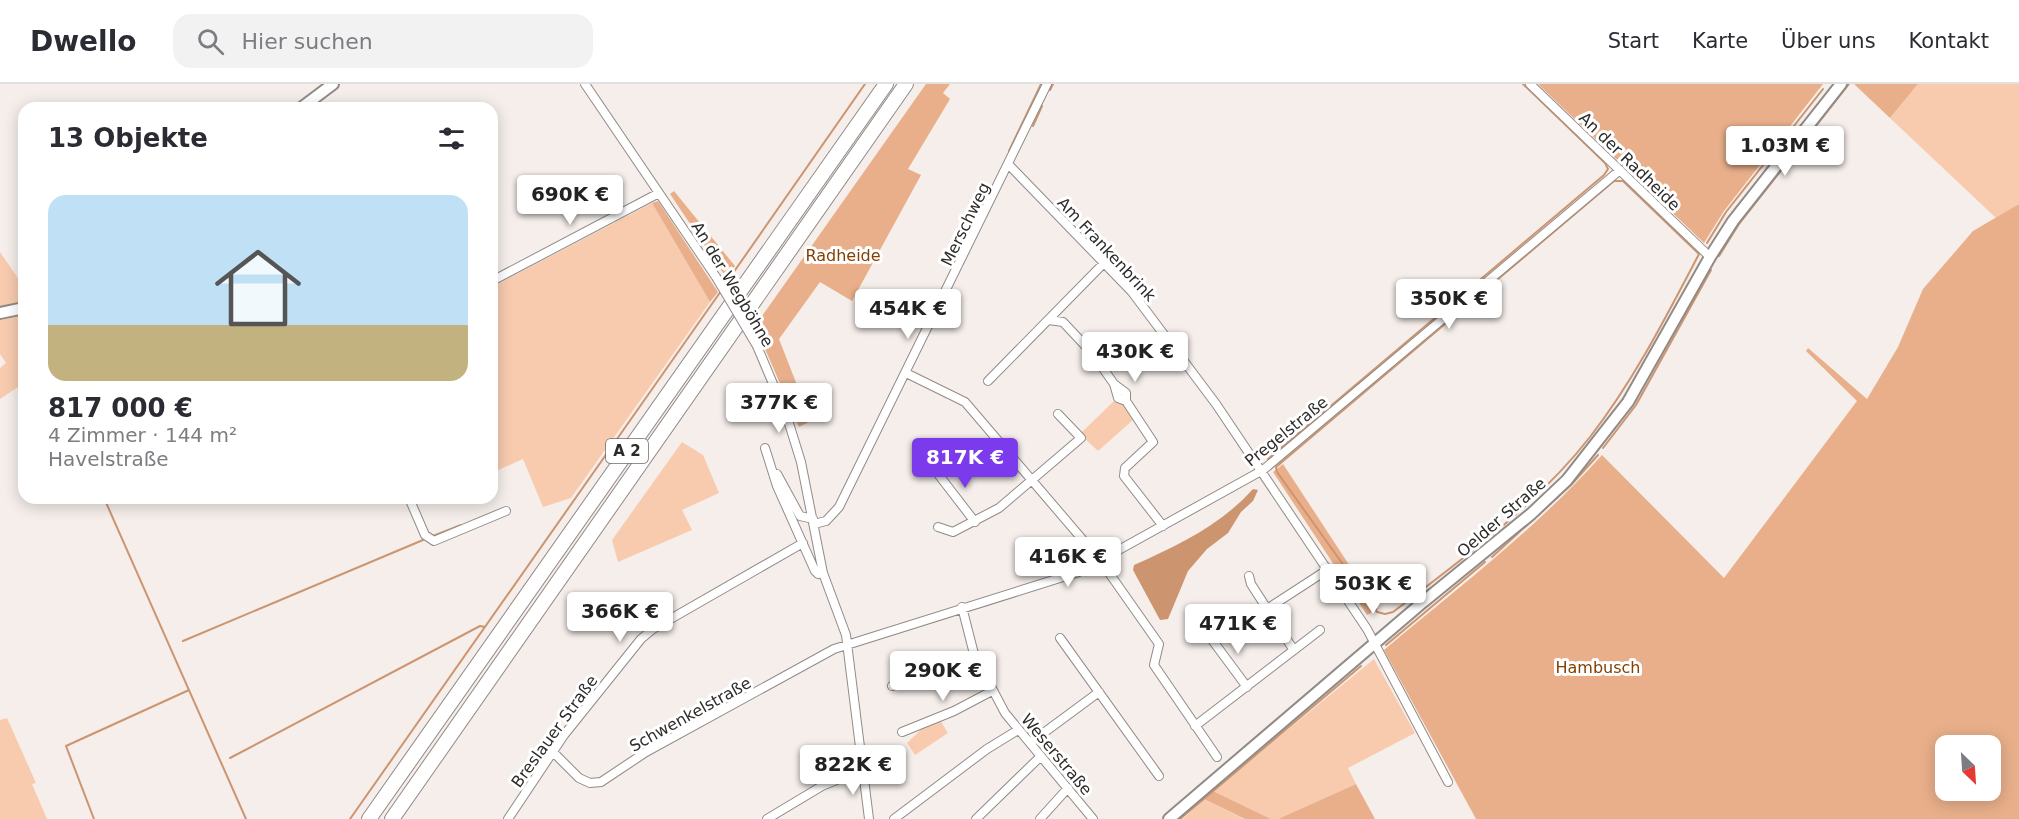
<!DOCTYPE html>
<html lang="de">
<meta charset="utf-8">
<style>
body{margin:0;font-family:"DejaVu Sans",sans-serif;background:#f2f2f3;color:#2b2b33;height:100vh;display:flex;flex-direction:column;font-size:22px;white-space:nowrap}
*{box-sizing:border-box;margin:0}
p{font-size:20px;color:#7c7c81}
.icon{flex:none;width:33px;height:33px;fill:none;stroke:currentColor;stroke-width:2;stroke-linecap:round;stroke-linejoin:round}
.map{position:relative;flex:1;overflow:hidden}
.side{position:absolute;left:18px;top:18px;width:480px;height:402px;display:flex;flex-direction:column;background:#fff;border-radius:18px;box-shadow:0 3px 15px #0003}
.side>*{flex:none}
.needle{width:39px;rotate:155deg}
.tools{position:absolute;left:1935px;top:651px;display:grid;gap:12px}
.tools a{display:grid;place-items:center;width:66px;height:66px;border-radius:12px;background:#fff;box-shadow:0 3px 15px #0003;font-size:30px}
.price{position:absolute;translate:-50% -51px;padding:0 14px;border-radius:6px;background:#fff;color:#222;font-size:20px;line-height:39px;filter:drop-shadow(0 2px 3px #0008)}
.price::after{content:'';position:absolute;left:50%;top:36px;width:18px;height:14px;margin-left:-9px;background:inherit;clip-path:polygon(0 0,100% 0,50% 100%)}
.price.on{background:#7c3aed;color:#fff}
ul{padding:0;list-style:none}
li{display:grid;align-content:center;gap:12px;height:318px;padding:0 30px}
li+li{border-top:2px solid #e1e1e2}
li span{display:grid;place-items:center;height:186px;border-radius:18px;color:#555}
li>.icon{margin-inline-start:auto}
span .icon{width:108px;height:108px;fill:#fffc;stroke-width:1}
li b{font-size:26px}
h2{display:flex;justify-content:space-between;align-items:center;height:72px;padding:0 30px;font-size:26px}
header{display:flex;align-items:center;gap:36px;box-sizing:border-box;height:84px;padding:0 30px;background:#fff;border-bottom:2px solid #e1e1e2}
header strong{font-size:28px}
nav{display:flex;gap:33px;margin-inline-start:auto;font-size:21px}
.search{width:420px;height:54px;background:#f2f2f3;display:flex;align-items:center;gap:15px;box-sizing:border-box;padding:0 21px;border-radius:18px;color:#7c7c81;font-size:22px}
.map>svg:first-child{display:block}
.green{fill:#f8cbaf}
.forest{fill:#e8af8a;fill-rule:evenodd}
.water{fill:#cc9570}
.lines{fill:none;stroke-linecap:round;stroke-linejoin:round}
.stream{stroke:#cc9570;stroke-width:2}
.street-casing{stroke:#918b87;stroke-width:10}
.secondary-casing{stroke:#918b87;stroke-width:14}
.highway-casing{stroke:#918b87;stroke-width:16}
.street{stroke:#fff;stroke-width:8}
.secondary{stroke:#fff;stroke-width:10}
.highway{stroke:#fff;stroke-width:14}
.street-bridge-casing{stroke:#918b87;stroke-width:10;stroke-linecap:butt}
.street-bridge{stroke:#fff;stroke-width:8}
.labels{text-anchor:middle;stroke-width:6;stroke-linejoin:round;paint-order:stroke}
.shield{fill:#fff;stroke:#6d6b6a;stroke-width:1.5}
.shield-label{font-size:15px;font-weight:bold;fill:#2e2c2a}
.street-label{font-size:16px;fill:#2e2c2a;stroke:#fff}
.park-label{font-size:16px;fill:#844000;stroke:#fff}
</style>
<header>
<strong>Dwello</strong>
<div class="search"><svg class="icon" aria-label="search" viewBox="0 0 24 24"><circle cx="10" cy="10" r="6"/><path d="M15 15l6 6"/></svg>Hier suchen</div>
<nav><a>Start</a><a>Karte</a><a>Über uns</a><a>Kontakt</a></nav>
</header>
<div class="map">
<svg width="2019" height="735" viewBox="0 0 2019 735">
<rect width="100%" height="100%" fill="#f5eeea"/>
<path class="green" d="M1918,0H2019V120L1996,134L1890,34Z
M652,119L710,218L571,414L543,423L523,375L492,389V203Z
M0,168L24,203V218L0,223Z
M16,232L24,235V299L0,315V284L6,279L0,270V236Z
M1114,317L1125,321L1134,335L1098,367L1080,350Z
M682,358L703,371L719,409L682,426L692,446L618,478L612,456Z
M1374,575L1415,649L1348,684L1356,700L1278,735H1271L1213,707Z
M7,634L36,699L32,700L47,735H0V636Z
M940,636L948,649L915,671L907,659L925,642Z
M1204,715L1244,735H1183Z"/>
<path class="forest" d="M926,0H950L943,9L950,15L908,85L921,91L852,217L820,198L779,255L811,337L799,343L755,242Z
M1538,0H1823L1724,127L1704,159Z
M1854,0H1918L1890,34Z
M674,107L735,182L726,193L670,110Z
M658,117L718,208L710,218L652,119Z
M2019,120V735H1476L1384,566C1459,503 1537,444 1602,371L1724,494L1857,317L1806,267L1808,264L1867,315L1898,263L1923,205L1973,147ZM1946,662H1990V706H1946Z
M1283,380L1378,525L1367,531L1273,388Z
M1356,700L1375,735H1278Z
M1213,707L1271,735H1245L1204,715Z"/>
<path class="water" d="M1253,405L1258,406L1253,417L1241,428L1228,449L1207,465L1188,487L1168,535L1160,536L1133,486L1134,481C1177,462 1221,441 1253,405Z"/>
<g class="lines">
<path class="stream" d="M1050,6L1053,0
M1033,42L1042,22
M1009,67L1041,0
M1614,97H1623L1699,170C1666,233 1634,296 1590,353C1536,422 1462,475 1393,528L1385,530L1377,528L1277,388L1276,383Z
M1707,159L1726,128L1823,5
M1719,172L1739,140L1849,0
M724,202L865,0
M0,224L24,218
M15,231L24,233
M1603,364L1636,321L1711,186
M1268,375L1604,91L1608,85L1605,79L1523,0
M104,414L246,735
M433,452L461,441
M1492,473L1571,401L1598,371
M183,557L423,456
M1386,561L1485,478
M230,674L480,542L485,543
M94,735L66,662L189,606
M350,735L721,207
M1180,735L1361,582"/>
<g class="street-casing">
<path id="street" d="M585,0L716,193
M1530,0L1710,173
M1009,81L1132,208L1216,320L1367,545L1448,698
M492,197L659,109
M1049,236L1063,238L1093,270L1114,300L1118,314L1126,317
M757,262L787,333L801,378L823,489L846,551L869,735
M906,289L965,318L1100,476L1159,560L1154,581L1217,673
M988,297L1104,179
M1114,300L1126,309V317L1153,358L1125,384L1124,392L1163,442
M765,364L777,402L815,487L818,490L823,489
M935,386L975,438
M777,390L800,432L813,435
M409,414L425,451L434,457L506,427
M814,440L826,437L839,423L1047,0
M938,443L953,448L999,424L1081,354L1058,330
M1249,492L1251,500L1293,565
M962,523L974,570L1005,629L1093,735
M1267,525L1327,486
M1210,553L1247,603
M1060,554L1159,692
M892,602L974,570
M1195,642L1320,546
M902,648L954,627L992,607
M1030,659L1099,608
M553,668L579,694L590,699L601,698L646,668L834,565L1079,488L1263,386L1620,86
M508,735L564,651L641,555L653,545L803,459
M767,735L822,702L863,685
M894,735L987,665L1018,646
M976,735L1041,672
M1040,735L1068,704"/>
</g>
<g class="secondary-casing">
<path id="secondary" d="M301,24L333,0
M0,229L24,224
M1169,735L1423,518L1531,430L1567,396L1628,318L1710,173L1733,137L1841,0"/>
</g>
<g class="highway-casing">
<path id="highway" d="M369,735L886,0
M392,735L906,0"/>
</g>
<use href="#street" class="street"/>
<use href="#secondary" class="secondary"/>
<use href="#highway" class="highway"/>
<g class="street-bridge-casing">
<path id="street-bridge" d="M716,193L757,262"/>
</g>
<use href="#street-bridge" class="street-bridge"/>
</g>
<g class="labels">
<rect class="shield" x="606" y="355" width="42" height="24" rx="4.5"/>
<g class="shield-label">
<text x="627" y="372">A 2</text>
</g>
<g class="street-label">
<text transform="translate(1630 77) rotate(44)" y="6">An der Radheide</text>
<text transform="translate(965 140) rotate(-64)" y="6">Merschweg</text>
<text transform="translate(1107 165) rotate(47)" y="6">Am Frankenbrink</text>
<text transform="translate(733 200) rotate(59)" y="6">An der Wegböhne</text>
<text transform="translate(1286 347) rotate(-39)" y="6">Pregelstraße</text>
<text transform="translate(1501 433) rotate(-41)" y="6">Oelder Straße</text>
<text transform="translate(690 630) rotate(-29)" y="6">Schwenkelstraße</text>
<text transform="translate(554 647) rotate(-54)" y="6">Breslauer Straße</text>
<text transform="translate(1057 670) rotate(50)" y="6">Weserstraße</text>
</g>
<g class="park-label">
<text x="843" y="177">Radheide</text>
<text x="1598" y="589">Hambusch</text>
</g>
</g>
</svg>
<div class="tools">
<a><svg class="needle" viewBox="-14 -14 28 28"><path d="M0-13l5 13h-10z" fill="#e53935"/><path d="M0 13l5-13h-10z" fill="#7c7c81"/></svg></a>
</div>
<b class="price" style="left:1785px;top:93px">1.03M €</b>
<b class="price" style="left:570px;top:142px">690K €</b>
<b class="price" style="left:1449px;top:246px">350K €</b>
<b class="price" style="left:908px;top:256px">454K €</b>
<b class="price" style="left:1135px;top:299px">430K €</b>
<b class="price" style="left:779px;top:350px">377K €</b>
<b class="price on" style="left:965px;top:405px">817K €</b>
<b class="price" style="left:1068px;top:504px">416K €</b>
<b class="price" style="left:1373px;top:531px">503K €</b>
<b class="price" style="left:620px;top:559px">366K €</b>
<b class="price" style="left:1238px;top:571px">471K €</b>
<b class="price" style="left:943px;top:618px">290K €</b>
<b class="price" style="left:853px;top:712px">822K €</b>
<section class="side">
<h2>13 Objekte<svg class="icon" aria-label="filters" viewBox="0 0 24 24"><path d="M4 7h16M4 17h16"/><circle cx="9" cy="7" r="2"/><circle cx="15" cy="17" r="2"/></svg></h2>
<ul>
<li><span style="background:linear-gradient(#bfe0f5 70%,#c2b280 0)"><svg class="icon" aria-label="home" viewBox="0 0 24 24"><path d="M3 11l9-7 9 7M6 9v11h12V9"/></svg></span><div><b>817 000 €</b><p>4 Zimmer · 144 m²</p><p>Havelstraße</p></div></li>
</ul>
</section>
</div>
